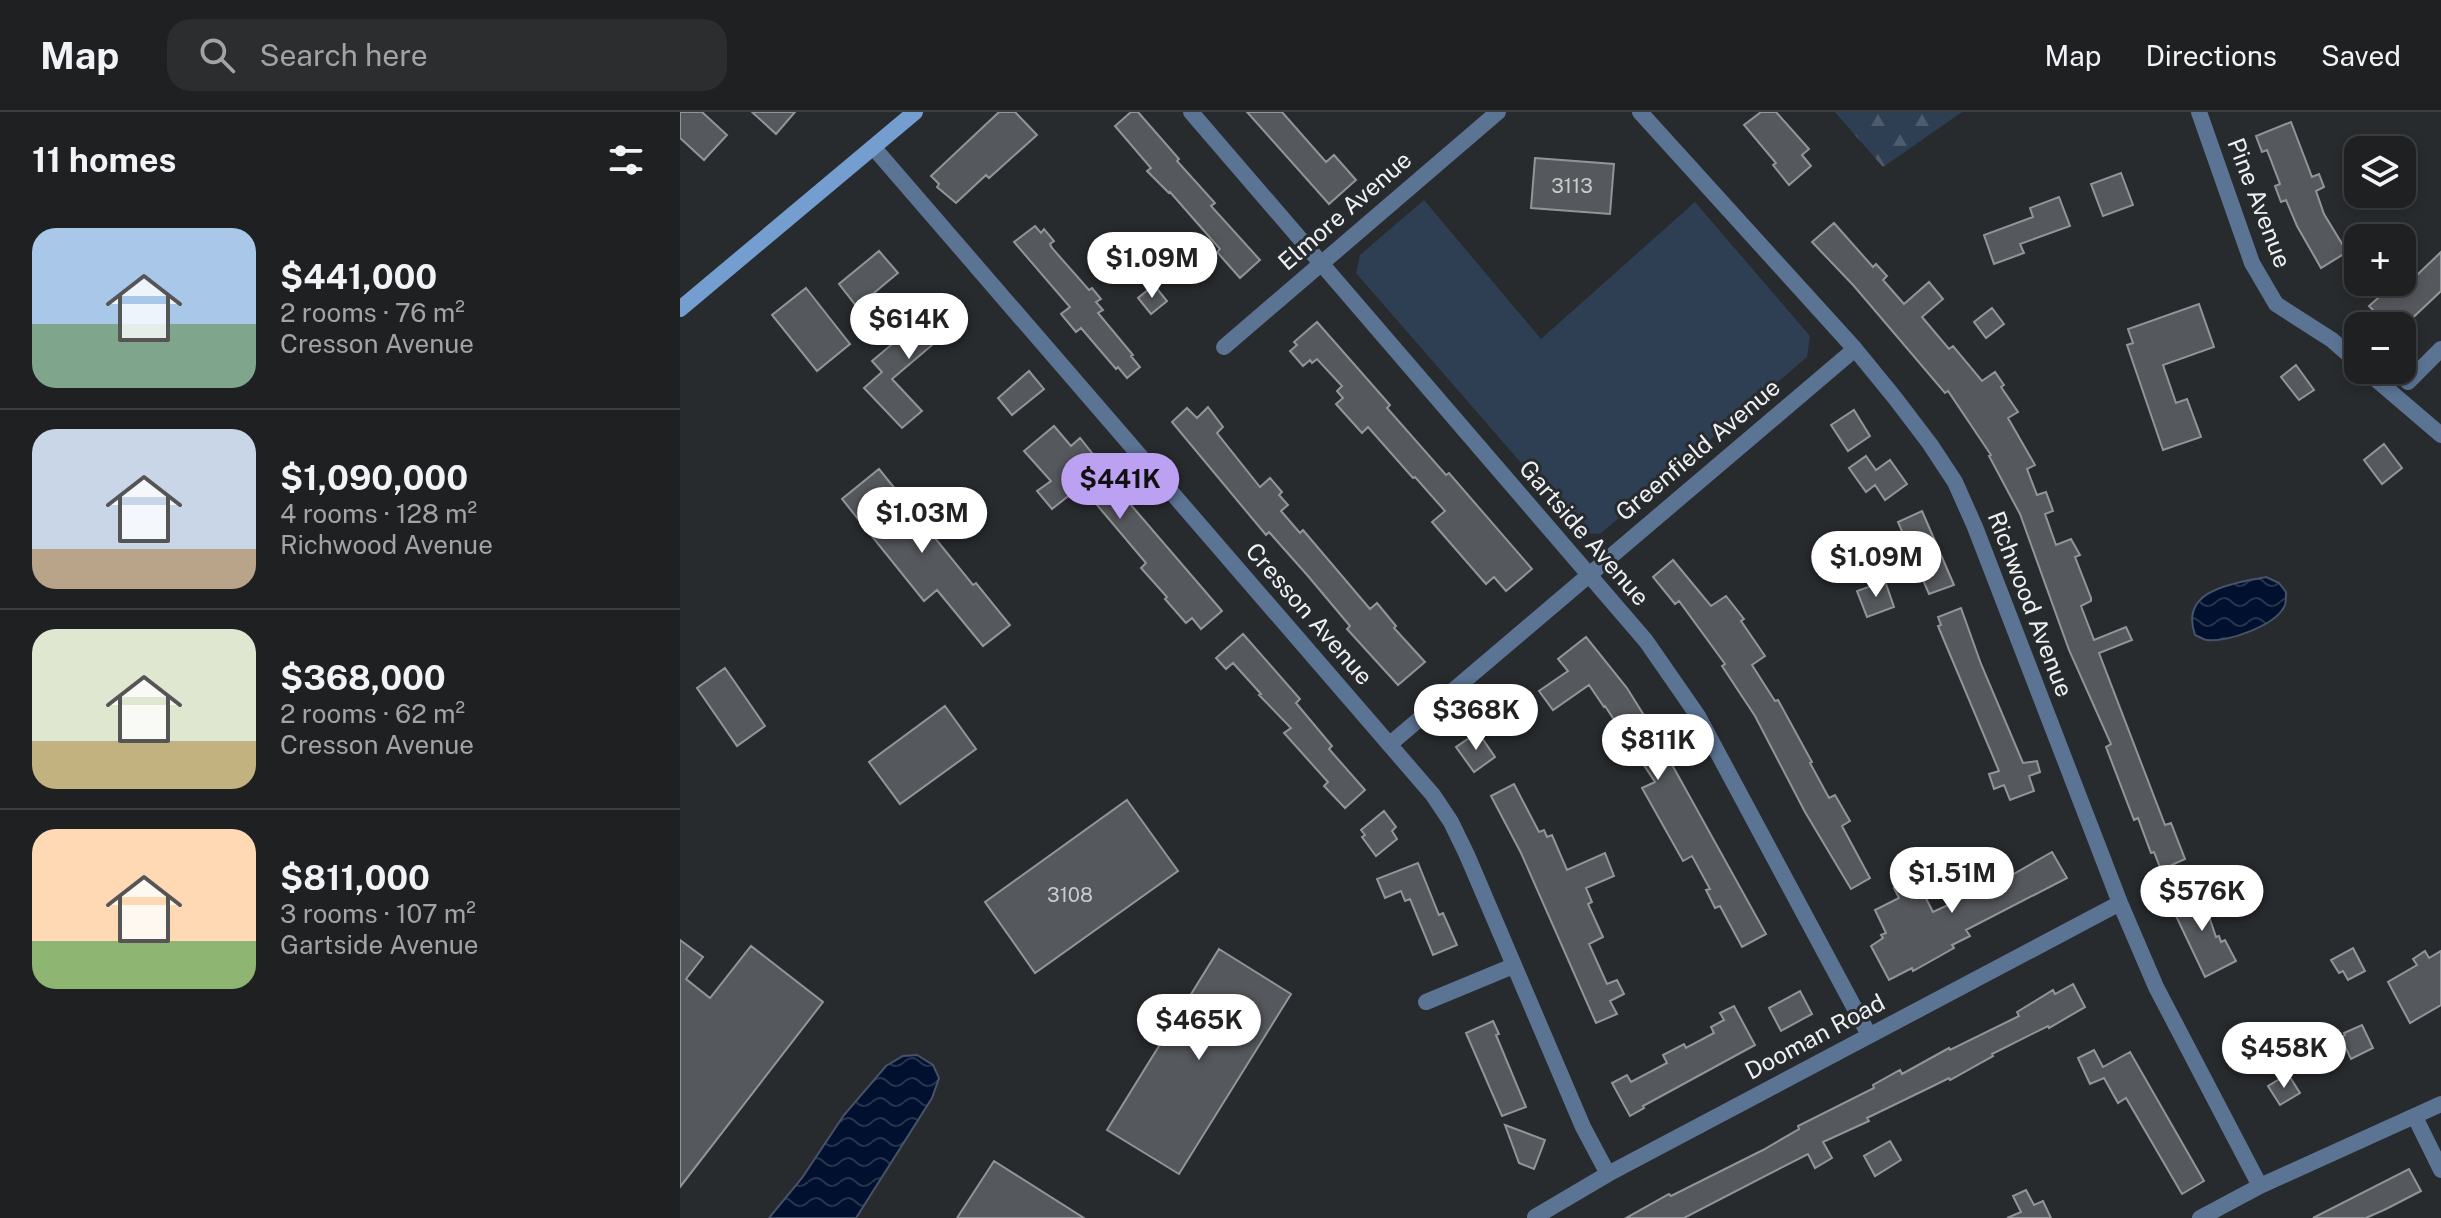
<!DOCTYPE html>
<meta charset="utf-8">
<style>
body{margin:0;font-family:"Public Sans",sans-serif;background:#2b2d2f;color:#f1f3f6;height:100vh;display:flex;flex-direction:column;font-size:30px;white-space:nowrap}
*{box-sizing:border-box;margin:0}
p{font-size:26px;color:#a1a3a5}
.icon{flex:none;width:44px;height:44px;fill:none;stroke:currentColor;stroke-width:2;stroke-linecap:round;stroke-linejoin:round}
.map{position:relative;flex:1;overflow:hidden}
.panel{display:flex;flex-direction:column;background:#1e2022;width:680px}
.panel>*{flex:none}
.tools{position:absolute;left:1664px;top:24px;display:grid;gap:16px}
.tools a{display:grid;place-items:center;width:72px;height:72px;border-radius:16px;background:#1e2022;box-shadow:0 4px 12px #0003,0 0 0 2px #3c3e40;font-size:40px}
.price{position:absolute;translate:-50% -68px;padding:0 18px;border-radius:28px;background:#fff;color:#222;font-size:26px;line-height:52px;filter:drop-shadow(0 2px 4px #0008)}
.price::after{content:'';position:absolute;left:50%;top:48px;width:24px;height:18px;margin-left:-12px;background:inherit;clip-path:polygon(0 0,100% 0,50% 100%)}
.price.active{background:#bca0f2;color:#111}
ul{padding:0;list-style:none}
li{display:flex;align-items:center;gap:24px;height:200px;padding:0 32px}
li+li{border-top:2px solid #3c3e40}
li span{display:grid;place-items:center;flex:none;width:224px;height:160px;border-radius:24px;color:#555}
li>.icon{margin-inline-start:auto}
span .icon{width:96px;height:96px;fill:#fffc;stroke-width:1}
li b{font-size:34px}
h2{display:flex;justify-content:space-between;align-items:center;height:96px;padding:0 32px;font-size:34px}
header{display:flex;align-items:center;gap:48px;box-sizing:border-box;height:112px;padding:0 40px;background:#1e2022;border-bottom:2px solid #3c3e40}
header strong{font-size:38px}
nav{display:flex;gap:44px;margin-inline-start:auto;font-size:28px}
.search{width:560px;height:72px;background:#2b2d2f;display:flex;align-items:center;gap:20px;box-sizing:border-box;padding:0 28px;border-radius:24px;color:#a1a3a5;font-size:30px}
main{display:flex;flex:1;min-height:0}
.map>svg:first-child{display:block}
.green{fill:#2e3f54}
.forest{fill:url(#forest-firs)}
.water{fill:url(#water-waves);stroke:#475369;stroke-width:2}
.building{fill:#55585c;stroke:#919599;stroke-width:2}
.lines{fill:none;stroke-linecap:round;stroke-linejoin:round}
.street{stroke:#5b7494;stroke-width:16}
.secondary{stroke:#749ed0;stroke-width:16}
.labels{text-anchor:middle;stroke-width:6;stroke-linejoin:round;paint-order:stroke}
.number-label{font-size:20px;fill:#c8cacc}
.street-label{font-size:24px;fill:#eef0f2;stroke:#282b2e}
</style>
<header>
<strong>Map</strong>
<div class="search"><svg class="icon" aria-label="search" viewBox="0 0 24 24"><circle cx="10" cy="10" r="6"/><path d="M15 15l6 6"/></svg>Search here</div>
<nav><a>Map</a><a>Directions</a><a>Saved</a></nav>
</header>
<main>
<section class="panel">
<h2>11 homes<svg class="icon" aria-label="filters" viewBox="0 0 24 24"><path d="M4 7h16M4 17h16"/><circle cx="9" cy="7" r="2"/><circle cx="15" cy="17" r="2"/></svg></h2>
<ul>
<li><span style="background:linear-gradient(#a9c7e8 60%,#7fa58c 0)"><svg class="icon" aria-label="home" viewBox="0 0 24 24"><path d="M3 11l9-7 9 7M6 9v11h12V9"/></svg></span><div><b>$441,000</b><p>2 rooms · 76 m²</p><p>Cresson Avenue</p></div></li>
<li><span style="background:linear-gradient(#c9d6e8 75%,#b9a48a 0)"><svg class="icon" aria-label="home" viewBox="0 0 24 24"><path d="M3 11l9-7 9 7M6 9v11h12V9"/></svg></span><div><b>$1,090,000</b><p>4 rooms · 128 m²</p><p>Richwood Avenue</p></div></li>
<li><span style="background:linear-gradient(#dfe7d0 70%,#c2b280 0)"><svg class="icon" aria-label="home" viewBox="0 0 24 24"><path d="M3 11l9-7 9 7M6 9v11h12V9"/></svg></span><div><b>$368,000</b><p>2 rooms · 62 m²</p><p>Cresson Avenue</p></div></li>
<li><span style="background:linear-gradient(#ffd9b3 70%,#8fb573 0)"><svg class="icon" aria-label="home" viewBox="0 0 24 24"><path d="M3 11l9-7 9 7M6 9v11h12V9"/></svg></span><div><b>$811,000</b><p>3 rooms · 107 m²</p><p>Gartside Avenue</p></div></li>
</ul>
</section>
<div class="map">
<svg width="1761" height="1106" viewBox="0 0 1761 1106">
<defs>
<pattern id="forest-firs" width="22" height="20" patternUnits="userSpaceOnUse" patternTransform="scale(2)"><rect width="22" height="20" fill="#2e3f54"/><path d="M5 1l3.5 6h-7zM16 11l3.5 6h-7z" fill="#4d5b6d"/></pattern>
<pattern id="water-waves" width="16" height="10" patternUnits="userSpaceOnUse" patternTransform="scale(2)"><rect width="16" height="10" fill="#00102e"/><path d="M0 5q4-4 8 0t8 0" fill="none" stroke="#26334d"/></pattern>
</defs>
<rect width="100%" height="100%" fill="#282b2e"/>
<path class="green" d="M744,88L861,227L1015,90L1130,224L1127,245L920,422L902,421L676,161L680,143Z"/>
<path class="forest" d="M1155,0H1282L1203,55Z"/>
<path class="water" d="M1586,465L1599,471L1606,480C1606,483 1606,490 1605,493C1597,513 1547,531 1527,528C1524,528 1518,524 1515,523C1499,477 1553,472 1586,465Z
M237,943L253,953L259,966L252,986L176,1106H89L122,1066L164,1003L206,954L223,944Z"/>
<path class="building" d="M0,0H22L47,23L24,48L0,26Z
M72,0H115L96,22Z
M319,0H335L357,23L309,66L306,63L276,91L257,75L259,72L251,64Z
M451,0H458L499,47L497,49L535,91L531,94L580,148L560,166L537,140L540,137L490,80L489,81L467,59L471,56L435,14Z
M567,0H602L646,50L654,43L676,68L649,92Z
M1081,0H1096L1129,37L1122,43L1131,54L1109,73L1093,53L1096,51L1064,13Z
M1611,10L1632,65L1639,62L1644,75L1636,79L1644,102L1667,140L1641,156L1617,114L1606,88L1601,90L1595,74L1600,72L1587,38L1582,40L1576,24Z
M855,46L934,52L930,102L851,96Z
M1441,61L1453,93L1423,104L1411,72Z
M1379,85L1390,114L1340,132L1344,141L1314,152L1304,123L1353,105L1350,96Z
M1154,111L1193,155L1196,152L1207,164L1203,168L1224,192L1249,170L1263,187L1242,205L1269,237L1273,234L1302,269L1315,260L1324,273L1321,275L1338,300L1328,306L1355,353L1347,357L1357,383L1366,380L1373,399L1365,402L1376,433L1391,427L1400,443L1395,445L1411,486V489L1401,494L1414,528L1446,515L1452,528L1419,541L1485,713L1491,711L1505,747L1481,758L1474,740L1471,741L1458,706L1454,708L1426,635L1431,632L1389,538L1340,402L1309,344L1311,343L1268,279L1265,281L1174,174L1132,130Z
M355,114L361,121L364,117L374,129L370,132L372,136L409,178L412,176L421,187L416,190L423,198L418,201L453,243L451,244L460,255L447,266L438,255L436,257L401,216L396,220L381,202L390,195L334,130Z
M199,139L218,161L177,195L159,172Z
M1761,140V179L1724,214H1701L1693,205L1697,202L1689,194L1707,178L1714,185Z
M474,173L487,189L471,202L458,186Z
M126,176L170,232L137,259L92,203Z
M267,186L284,206L212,267L242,299L222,316L184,276L202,260L192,249Z
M1519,192L1534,235L1483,253L1496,291L1507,287L1521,325L1483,338L1447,233L1453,231L1448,217Z
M1312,196L1324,212L1306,226L1294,210Z
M637,210L710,293L707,296L766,363L769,361L852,457L826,479L814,465L806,472L752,410L765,399L735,365L733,366L688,315L682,321L656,292L663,286L657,279L662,274L637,247L632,251L630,248L623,254L610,239L617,233L614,230Z
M1616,253L1634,278L1619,288L1601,265Z
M349,259L364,277L332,303L318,286Z
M528,295L543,315L537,321L580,375L590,366L602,380L599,383L608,393L601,399L620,421L623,418L690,497L697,491L716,514L714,516L745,550L718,573L667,517L670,514L628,464L589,420L586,423L492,310L507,296L517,306Z
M1174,298L1190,324L1168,339L1151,313Z
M374,314L391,334L400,326L412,341L409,343L439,379L542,499L521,517L512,506L506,511L485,487L487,485L461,456L466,451L401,374L372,397L357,379L371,369L344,339Z
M1704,332L1722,356L1702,372L1684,348Z
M1186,344L1196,358L1210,348L1227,372L1205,388L1195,373L1186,380L1169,356Z
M199,357L293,473L296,471L330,513L303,534L257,478L244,489L162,387Z
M1242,399L1274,473L1249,482L1218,410Z
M993,448L1031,494L1046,484L1064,507L1061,509L1085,544L1072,553L1095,589L1098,588L1132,650L1130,651L1149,686L1155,683L1170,709L1162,714L1190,766L1171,777L1125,700L1075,604L1042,554L1045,552L999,489L995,492L973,465Z
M1205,469L1214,495L1187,505L1177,479Z
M1281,496L1301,552L1343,651L1357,649L1360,660L1349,664L1354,679L1330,688L1324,673L1314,677L1309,662L1319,659L1258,514L1261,513L1258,505Z
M563,522L620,587L616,591L652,634L649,637L685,678L665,696L644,674L648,670L604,621L611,616L579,583L581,582L553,551L546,557L536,546Z
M906,525L947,576L970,613L1086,822L1062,835L1040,794L1035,796L1026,778L1030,777L1012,744L1003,749L962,676L975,670L925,594L924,595L909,573L873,598L859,579L888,559L878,547Z
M45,556L85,614L57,634L17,576Z
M265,594L296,637L220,692L189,650Z
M798,620L815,645L794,660L776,635Z
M834,672L859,720L864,718L867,725L872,723L887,758L925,741L934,764L906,776L912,790L908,792L923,825L909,832L927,872L937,868L944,882L930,889L937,902L916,911L841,741L811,684Z
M447,688L498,759L355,861L305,790Z
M704,699L716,715L712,719L717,727L696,744L682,725L685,723L681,718Z
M1372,740L1387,766L1286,818L1290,824L1272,833L1274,836L1233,859L1232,856L1209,868L1191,834L1203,826L1201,823L1206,821L1195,798L1219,786L1214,776L1235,765L1253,800L1309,774L1305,765L1313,761L1312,759L1326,754L1330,764Z
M738,751L759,803L763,801L777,833L753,843L730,787L725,789L721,779L705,786L697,767Z
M1516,776L1522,791L1524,790L1536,825L1539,824L1541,830L1545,828L1556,849L1525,865L1496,804L1498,803L1492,784Z
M0,828L23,845L6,867L30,886L71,834L143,890L0,1075Z
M1673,836L1685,859L1668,868L1663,859L1659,861L1651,848Z
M539,837L611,882L499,1062L427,1018Z
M1745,839L1749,846L1761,839V893L1730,911L1708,870L1737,853L1733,847Z
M1393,872L1405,895L1369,916L1368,914L1312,942L1313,944L1270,968L1269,966L1255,973L1187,1006L1189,1009L1143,1030L1152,1046L1135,1056L1128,1042L1004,1106H946L989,1082L991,1084L1083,1038L1119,1017L1118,1014L1194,976L1193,973L1220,958L1222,962L1269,936L1270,938L1339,904L1337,900L1373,878L1375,882Z
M1120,879L1132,902L1101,919L1089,896Z
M1054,894L1075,933L963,994L964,996L950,1004L932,971L947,963L951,970L987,951L983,943L1004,932L1006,936L1034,921L1031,915L1044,908L1040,901Z
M813,909L819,922L816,923L846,995L822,1004L786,921Z
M1682,913L1693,936L1671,947L1661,926L1665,923L1664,921Z
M1414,938L1423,955L1450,940L1524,1069L1502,1082L1446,986L1438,991L1424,966L1410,972L1398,946Z
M1608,962L1620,981L1600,993L1588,974Z
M825,1013L865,1028L854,1057L839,1051Z
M1210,1029L1221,1048L1195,1064L1184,1044Z
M314,1049L404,1106H277Z
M1729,1057L1741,1079L1706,1097L1686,1106H1633Z
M1346,1078L1354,1093L1363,1089L1371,1106H1327L1341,1100L1333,1084Z"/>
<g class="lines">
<path class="street" d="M511,0L966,529L1018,604L1189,923
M960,0L1175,237L1215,286L1250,332L1275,370L1295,415L1440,791L1476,875L1580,1074
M1519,0L1572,151L1596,192L1652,228L1678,251
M194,36L753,683L771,710L787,743L903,1015L928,1062
M544,235L818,0
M1685,258L1761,323
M1728,270L1761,237
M710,632L1175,237
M746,890L833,854
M1735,1005L1761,1058
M855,1105L928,1062L1440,791
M1520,1106L1580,1074L1761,992"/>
<path class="secondary" d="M0,197L235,0"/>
</g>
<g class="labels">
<g class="number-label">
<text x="892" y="81">3113</text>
<text x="390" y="790">3108</text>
</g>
<g class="street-label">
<text transform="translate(1579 91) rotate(69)" y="8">Pine Avenue</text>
<text transform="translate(665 99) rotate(-41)" y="8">Elmore Avenue</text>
<text transform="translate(1018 338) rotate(-40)" y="8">Greenfield Avenue</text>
<text transform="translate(904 421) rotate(49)" y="8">Gartside Avenue</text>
<text transform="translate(1350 492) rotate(69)" y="8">Richwood Avenue</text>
<text transform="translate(629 502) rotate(49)" y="8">Cresson Avenue</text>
<text transform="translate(1135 925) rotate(-28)" y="8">Dooman Road</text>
</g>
</g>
</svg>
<div class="tools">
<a><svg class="icon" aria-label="layers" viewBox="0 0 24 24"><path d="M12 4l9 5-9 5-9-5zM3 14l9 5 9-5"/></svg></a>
<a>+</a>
<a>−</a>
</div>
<b class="price" style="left:472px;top:188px">$1.09M</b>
<b class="price" style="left:229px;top:249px">$614K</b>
<b class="price active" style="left:440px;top:409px">$441K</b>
<b class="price" style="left:242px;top:443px">$1.03M</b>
<b class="price" style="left:1196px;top:487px">$1.09M</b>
<b class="price" style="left:796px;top:640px">$368K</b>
<b class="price" style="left:978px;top:670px">$811K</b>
<b class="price" style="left:1272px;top:803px">$1.51M</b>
<b class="price" style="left:1522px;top:821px">$576K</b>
<b class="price" style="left:519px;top:950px">$465K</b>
<b class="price" style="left:1604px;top:978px">$458K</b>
</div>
</main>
